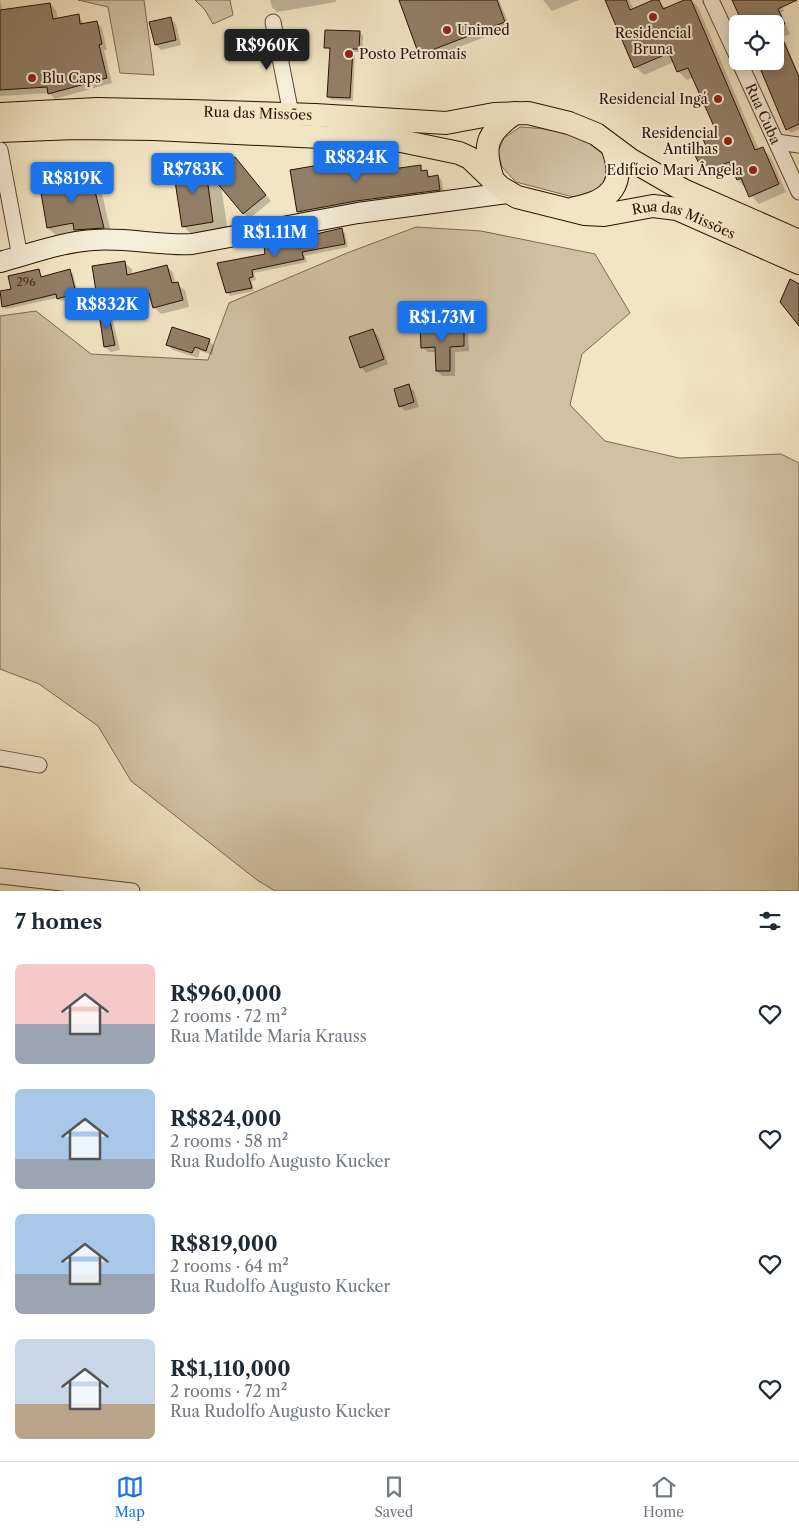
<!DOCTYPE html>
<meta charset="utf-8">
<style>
body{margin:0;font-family:"Libre Caslon Text",serif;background:#f2f2f3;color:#1f2937;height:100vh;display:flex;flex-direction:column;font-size:19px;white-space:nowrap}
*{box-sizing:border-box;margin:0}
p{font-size:16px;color:#747a83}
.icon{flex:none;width:28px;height:28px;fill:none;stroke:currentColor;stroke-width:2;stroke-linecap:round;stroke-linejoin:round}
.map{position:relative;height:891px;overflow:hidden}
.drawer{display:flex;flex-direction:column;background:#fff;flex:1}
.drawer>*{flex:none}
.controls{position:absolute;left:729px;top:15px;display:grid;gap:10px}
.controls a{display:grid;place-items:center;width:55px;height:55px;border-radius:8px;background:#fff;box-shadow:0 2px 12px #0003;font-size:25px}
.price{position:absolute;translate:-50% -42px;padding:0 11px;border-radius:5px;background:#1a73e8;color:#fff;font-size:16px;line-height:32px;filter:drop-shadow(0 1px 2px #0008)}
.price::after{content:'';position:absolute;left:50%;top:30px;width:15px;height:11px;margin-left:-8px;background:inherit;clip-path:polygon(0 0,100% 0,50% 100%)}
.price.active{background:#222;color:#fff}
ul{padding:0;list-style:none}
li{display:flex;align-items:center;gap:15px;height:125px;padding:0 15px}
li span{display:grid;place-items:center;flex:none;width:140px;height:100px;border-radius:8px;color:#555}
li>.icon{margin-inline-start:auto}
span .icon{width:60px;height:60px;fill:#fffc;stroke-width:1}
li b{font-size:21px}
h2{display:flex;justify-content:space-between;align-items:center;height:60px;padding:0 15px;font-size:21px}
.tabs{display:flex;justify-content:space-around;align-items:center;height:70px;border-top:1px solid #e0e1e3;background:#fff;font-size:14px;color:#747a83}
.tabs a{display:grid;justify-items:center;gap:2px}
.tabs .active{color:#1a73e8}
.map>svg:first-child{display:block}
.green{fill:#d0c1a3;stroke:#7d6952}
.shadow{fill:#0003}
.building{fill:#927f67;stroke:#2a1102}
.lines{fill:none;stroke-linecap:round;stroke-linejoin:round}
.street-casing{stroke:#5c4632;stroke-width:17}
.secondary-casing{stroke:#2a1102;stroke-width:22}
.primary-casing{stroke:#2a1102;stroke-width:24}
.street{stroke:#f7eed9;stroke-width:15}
.secondary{stroke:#f7eed9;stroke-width:20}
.primary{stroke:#f2e5c4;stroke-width:22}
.poi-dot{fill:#8f2418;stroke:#f7eed9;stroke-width:2}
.labels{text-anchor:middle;stroke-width:4;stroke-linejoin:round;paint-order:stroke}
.number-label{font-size:11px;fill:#442c1b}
.poi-label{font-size:14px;fill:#2a1102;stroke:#f7eed9;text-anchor:start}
.street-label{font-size:14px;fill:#2a1102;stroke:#f7eed9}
</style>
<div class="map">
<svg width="799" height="891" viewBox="0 0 799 891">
<rect width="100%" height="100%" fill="#f2e5c4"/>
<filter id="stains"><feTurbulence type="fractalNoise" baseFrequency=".004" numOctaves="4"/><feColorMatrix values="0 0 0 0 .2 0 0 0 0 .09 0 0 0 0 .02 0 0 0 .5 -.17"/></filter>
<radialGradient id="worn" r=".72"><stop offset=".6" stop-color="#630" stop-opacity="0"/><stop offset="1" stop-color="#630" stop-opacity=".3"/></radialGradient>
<path class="green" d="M78,0H144L154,75L120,73L108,7Z
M195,0H230L233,15L213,24L205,10Z
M520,127C551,129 590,132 608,161L604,185L592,194L577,198L516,182L502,167L498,152L504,138Z
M416,227L481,231L595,254L630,313L582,354L570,405L605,441L679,458L781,454L799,463V891H275L257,880L131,781L98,726L39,684L0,669V316L36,311L91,354L208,360L229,303L347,253Z"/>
<path class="shadow" d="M0,0L3,11L50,4L56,10L58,19L78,15L85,25L97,22L102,28L107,50H104L112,83L55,99L49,93L0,96Z
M270,0H336V2L277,12L272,7Z
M405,0H499L510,27L426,60L420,54Z
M543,0H579L552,11Z
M607,0H629L634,10L656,0L667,9L687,0H691L698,7L759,150L762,148L771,157L786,192L759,204L738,180L734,171L711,178L703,170L707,146L717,132L694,77L687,80L679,72L674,62L644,75L636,67Z
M734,0H778L781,4L784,11L781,13L790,34L783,37L799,75V129L791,133L787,129L775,61V24Z
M170,18L176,24L181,45L161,50L156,45Z
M360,32L363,36L362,52H355L353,101L332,100L328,97L331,51L325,47Z
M351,163L384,165L389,171L420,167L431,177L438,176L442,181L444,194L303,216L298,212Z
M205,164L216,176L240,164L271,201L249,219L221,186L229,238L199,242L183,226Z
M90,176L100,185L112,237H58L48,228L42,194Z
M341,230L345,233L348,247L305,256L307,262L254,273L256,280L252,281L254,291L230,296L227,292L267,254Z
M125,263L132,269V275L167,266L173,273L176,284L185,290L189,307L161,314L154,307L152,300L112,306L97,290Z
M38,270L43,278L69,271L73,274L79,297L61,301L57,298L6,309L3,306L0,293L13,290Z
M107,312L112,318L120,350L111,352L105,347Z
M463,327L468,332L469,351L455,352V376H442L437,371V352H428L422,347Z
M372,330L378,336L388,364L366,373L361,367Z
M209,340L214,346L212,355L200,351L198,358L173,350L168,345Z
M409,386L414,391L419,407L405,411L400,406Z"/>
<path class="building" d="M399,0H497L505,22L419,55Z
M605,0H626L630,10L653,0H659L663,9L684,0H691L755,150L763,147L779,184L749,197L741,178L737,180L729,162L715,168L714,165L702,170L693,151L706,146L702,137L716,131L688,68L677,72L669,53L634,68Z
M732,0H797L778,9L785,24H776L799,77V124L786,130L757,61H775V24H743Z
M50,3L53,19L79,14L80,24L97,21L102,44L99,45L107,78L48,94L47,87L0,90V10Z
M171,17L176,40L155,45L149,22Z
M325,30L360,31L359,49H353L350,98L327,97L330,48H324Z
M235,157L266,195L243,214L212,177Z
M349,160L350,162L384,164L385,170L421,165V171L427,170L428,177L438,175L440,190L356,201L297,212L290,170Z
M205,163L213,222L182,227L173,168Z
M91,175L104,228L74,230L73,223L47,228L41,193L46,192L44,186Z
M342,228L345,244L302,252L304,259L252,270L253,277L249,278L252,288L226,293L217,263L265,254L264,246Z
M125,261L127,275L167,265L172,283L178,282L183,300L153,308L149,293L104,299L103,290L96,291L92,266Z
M39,269L41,277L70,269L76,293L57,299L56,294L2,307L0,291L11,289L8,276Z
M790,279L799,284V326L780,302Z
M108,311L115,345L104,347L99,313Z
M464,326V346L450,347V371H436L435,347L421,348L420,327Z
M172,327L210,339L206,351L195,347L192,353L166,345Z
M373,329L384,359L360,368L349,337Z
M409,384L414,402L399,407L394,389Z"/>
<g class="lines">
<g class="street-casing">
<g id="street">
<path d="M711,0L738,58"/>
<path d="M273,22L291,114"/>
<path id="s1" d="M739,61L799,192"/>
<path d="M777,142L799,145"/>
<path d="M0,150L20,257"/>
<path d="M0,758L39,765"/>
<path d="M0,876L132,891"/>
</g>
</g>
<g class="secondary-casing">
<path id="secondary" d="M0,262C30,254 62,242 93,240C126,237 159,246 192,244L358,213L507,193"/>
</g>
<g class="primary-casing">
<g id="primary">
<path id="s2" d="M0,114L97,109L189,111L315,115L446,123L494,114L528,113L569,123L596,134L631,160L683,190L799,241"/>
<path id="s3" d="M0,131L75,128L154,129L401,141L459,153L470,158L500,187L517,197L585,214L604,215L653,206L677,209L799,263"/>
<path d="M493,180C482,146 486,133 515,113"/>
<path d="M575,208C611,201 627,184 612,147"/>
</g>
</g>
<use href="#street" class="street"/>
<use href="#secondary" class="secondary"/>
<use href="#primary" class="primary"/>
</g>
<g class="poi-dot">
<circle cx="653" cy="17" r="5"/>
<circle cx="447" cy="30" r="5"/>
<circle cx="349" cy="54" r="5"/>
<circle cx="32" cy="78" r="5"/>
<circle cx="718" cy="99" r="5"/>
<circle cx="728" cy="141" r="5"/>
<circle cx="753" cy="170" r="5"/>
</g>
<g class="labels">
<g class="number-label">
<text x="26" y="286">296</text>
</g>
<g class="poi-label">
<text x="457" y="35">Unimed</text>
<text x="653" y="38" text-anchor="middle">Residencial<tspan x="653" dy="16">Bruna</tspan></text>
<text x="359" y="59">Posto Petromais</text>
<text x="42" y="83">Blu Caps</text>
<text x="708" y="104" text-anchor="end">Residencial Ingá</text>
<text x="718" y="138" text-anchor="end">Residencial<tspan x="718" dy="16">Antilhas</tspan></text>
<text x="743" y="175" text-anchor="end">Edifício Mari Ângela</text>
</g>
<g class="street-label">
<text dy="5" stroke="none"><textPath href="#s2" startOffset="258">Rua das Missões</textPath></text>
<text dy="5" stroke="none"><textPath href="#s1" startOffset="58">Rua Cuba</textPath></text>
<text dy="5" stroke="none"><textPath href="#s3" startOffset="706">Rua das Missões</textPath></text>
</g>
</g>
<rect width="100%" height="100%" filter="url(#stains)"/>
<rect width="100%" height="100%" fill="url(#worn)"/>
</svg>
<div class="controls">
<a><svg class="icon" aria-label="locate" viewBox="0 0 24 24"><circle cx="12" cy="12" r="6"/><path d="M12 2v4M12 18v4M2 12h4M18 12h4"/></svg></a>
</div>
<b class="price active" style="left:267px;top:71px">R$960K</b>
<b class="price" style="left:356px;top:183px">R$824K</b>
<b class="price" style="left:193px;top:195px">R$783K</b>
<b class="price" style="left:72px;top:204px">R$819K</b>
<b class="price" style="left:275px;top:258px">R$1.11M</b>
<b class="price" style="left:107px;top:330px">R$832K</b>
<b class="price" style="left:442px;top:343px">R$1.73M</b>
</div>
<section class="drawer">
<h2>7 homes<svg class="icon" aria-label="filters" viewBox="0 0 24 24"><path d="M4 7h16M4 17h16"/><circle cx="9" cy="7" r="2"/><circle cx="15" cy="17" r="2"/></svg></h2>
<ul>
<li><span style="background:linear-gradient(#f6c9c9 60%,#9aa5b1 0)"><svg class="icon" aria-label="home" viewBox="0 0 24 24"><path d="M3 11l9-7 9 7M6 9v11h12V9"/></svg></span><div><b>R$960,000</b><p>2 rooms · 72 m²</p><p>Rua Matilde Maria Krauss</p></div><svg class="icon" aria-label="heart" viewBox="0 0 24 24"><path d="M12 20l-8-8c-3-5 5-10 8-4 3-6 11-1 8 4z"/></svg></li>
<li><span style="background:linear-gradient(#a9c7e8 70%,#9aa5b1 0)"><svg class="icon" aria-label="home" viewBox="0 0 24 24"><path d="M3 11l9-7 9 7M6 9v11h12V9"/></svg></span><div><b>R$824,000</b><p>2 rooms · 58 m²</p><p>Rua Rudolfo Augusto Kucker</p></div><svg class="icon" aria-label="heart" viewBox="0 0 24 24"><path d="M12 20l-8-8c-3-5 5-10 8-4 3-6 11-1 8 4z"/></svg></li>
<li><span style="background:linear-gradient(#a9c7e8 60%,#9aa5b1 0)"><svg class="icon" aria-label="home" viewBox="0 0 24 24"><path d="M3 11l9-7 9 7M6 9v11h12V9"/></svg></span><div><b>R$819,000</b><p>2 rooms · 64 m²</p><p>Rua Rudolfo Augusto Kucker</p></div><svg class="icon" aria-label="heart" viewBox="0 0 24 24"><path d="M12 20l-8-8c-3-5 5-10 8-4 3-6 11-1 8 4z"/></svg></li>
<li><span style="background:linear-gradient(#c9d6e8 65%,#b9a48a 0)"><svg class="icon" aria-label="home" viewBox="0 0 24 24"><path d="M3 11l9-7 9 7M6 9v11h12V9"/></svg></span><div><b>R$1,110,000</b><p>2 rooms · 72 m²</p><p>Rua Rudolfo Augusto Kucker</p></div><svg class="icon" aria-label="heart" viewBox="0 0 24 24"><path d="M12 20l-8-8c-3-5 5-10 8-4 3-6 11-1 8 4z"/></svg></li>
</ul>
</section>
<nav class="tabs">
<a class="active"><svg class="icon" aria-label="map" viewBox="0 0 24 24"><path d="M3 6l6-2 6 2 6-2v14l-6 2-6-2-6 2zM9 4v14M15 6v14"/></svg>Map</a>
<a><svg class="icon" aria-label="saved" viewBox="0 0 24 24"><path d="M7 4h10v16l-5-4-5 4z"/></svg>Saved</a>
<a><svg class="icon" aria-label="home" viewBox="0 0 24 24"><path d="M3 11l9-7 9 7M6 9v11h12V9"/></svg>Home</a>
</nav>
